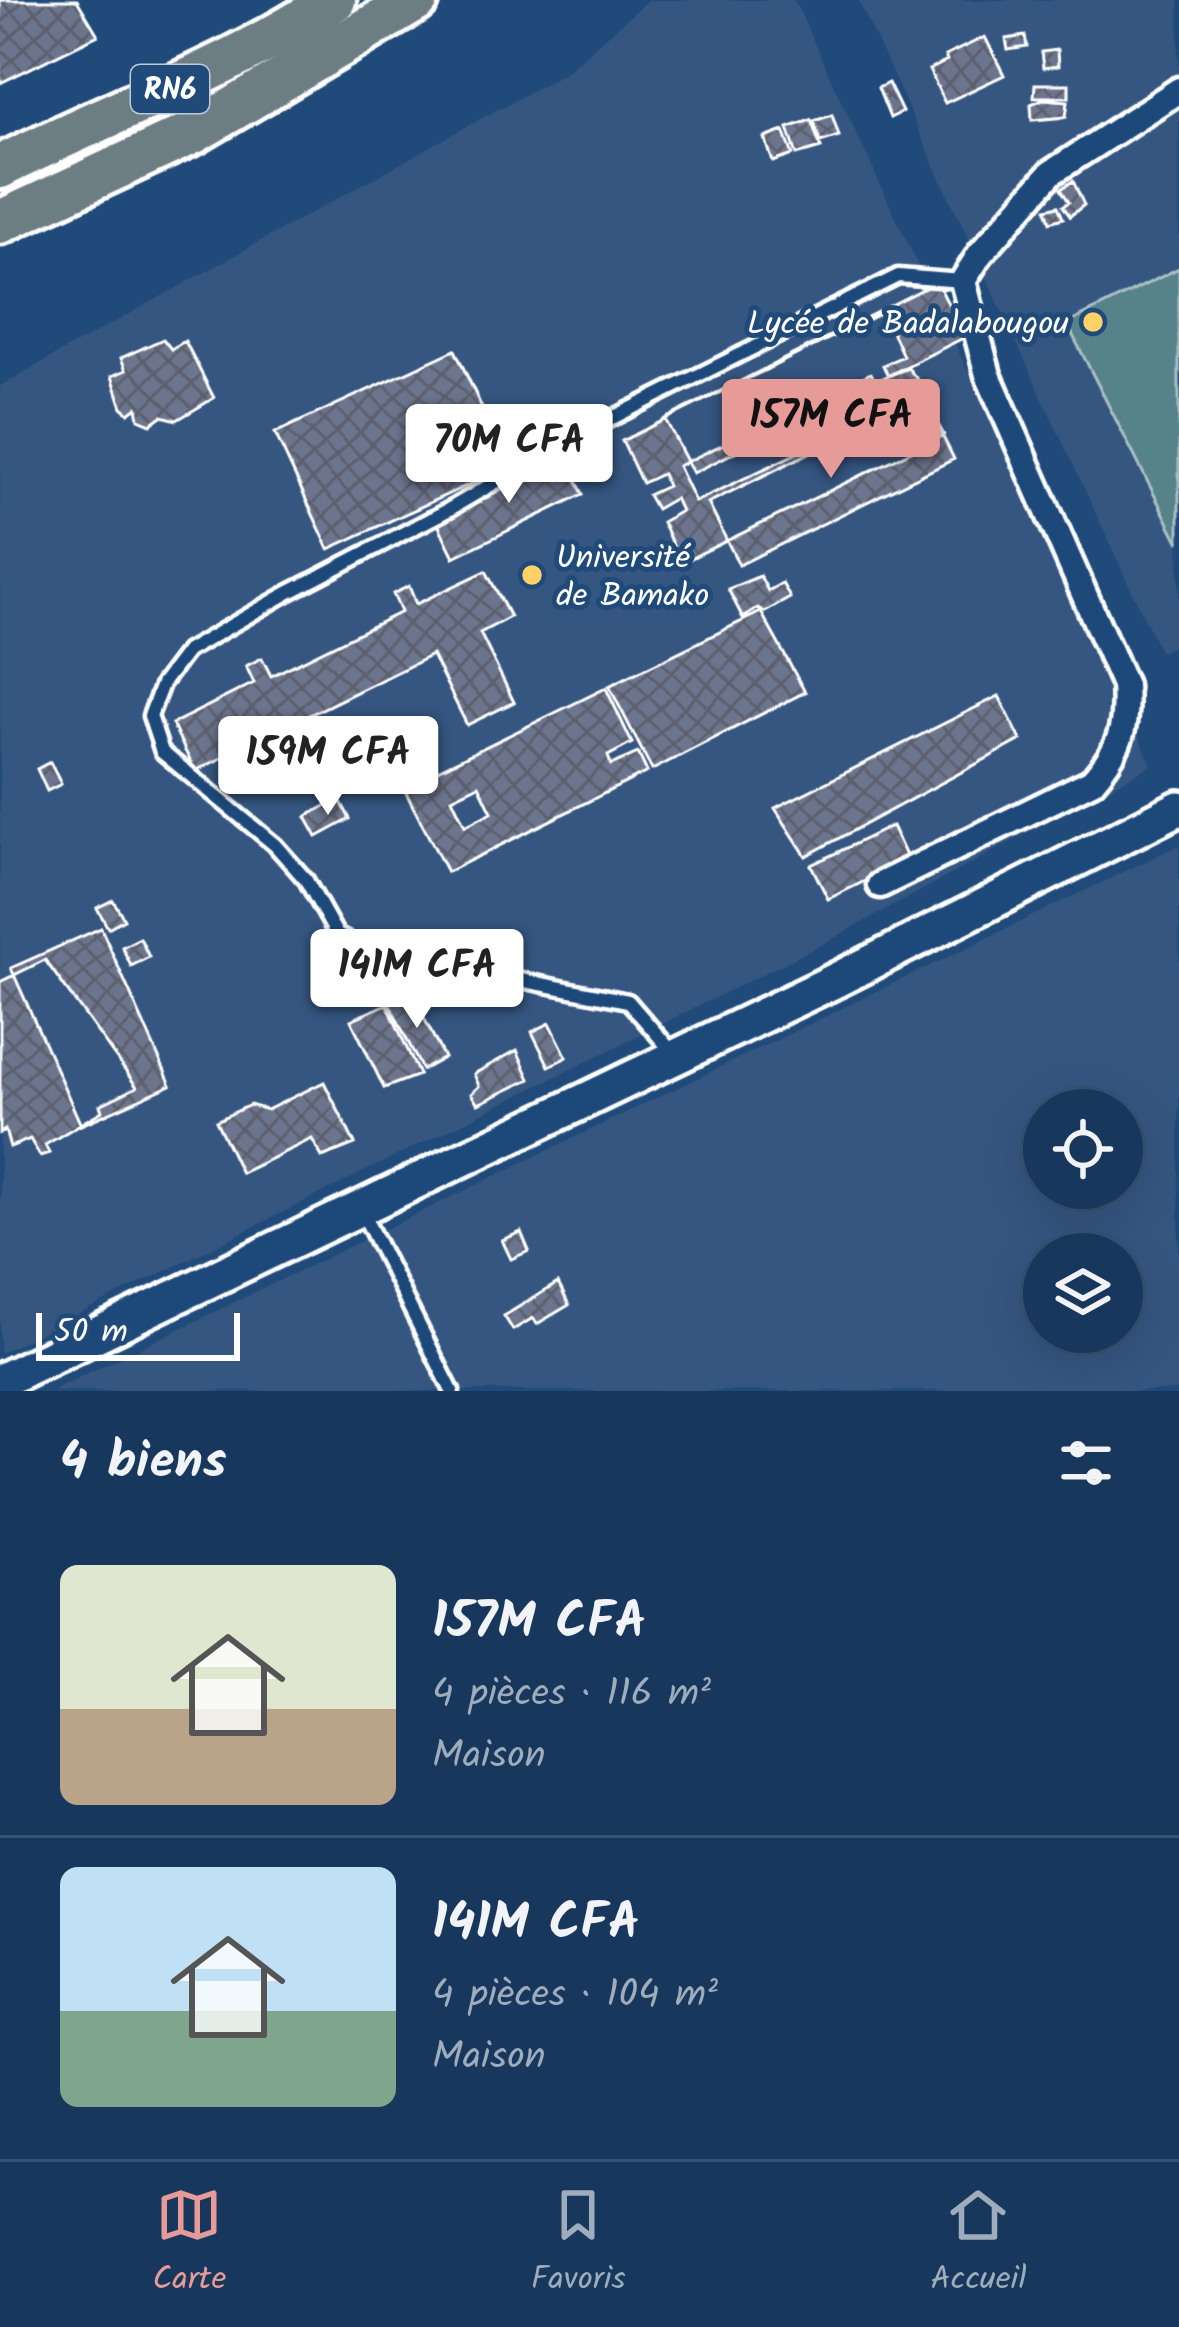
<!DOCTYPE html>
<html lang="fr">
<meta charset="utf-8">
<style>
body{margin:0;font-family:Kalam,sans-serif;background:#203f62;color:#f1f3f6;height:100vh;display:flex;flex-direction:column;font-size:45px;white-space:nowrap}
*{box-sizing:border-box;margin:0}
p{font-size:39px;color:#9eacbb}
.icon{flex:none;width:66px;height:66px;fill:none;stroke:currentColor;stroke-width:2;stroke-linecap:round;stroke-linejoin:round}
.map{position:relative;height:1391px;overflow:hidden}
.details{display:flex;flex-direction:column;background:#17385c;flex:1}
.details>*{flex:none}
.buttons{position:absolute;left:1023px;top:1089px;display:grid;gap:24px}
.buttons a{display:grid;place-items:center;width:120px;height:120px;border-radius:50%;background:#17385c;box-shadow:0 12px 48px #0002,0 0 0 3px #365272;font-size:60px}
.scale{position:absolute;left:36px;bottom:30px;width:204px;box-sizing:border-box;padding-left:12px;border:6px solid #fff;border-top:0;font-size:33px;line-height:42px;white-space:nowrap;color:#fff;-webkit-text-stroke:9px #1f4a7a;paint-order:stroke}
.price{position:absolute;translate:-50% -102px;padding:0 27px;border-radius:12px;background:#fff;color:#222;font-size:39px;line-height:78px;filter:drop-shadow(0 3px 6px #0008)}
.price::after{content:'';position:absolute;left:50%;top:72px;width:36px;height:27px;margin-left:-18px;background:inherit;clip-path:polygon(0 0,100% 0,50% 100%)}
.price.current{background:#e69b98;color:#111}
ul{padding:0;list-style:none}
li{display:flex;align-items:center;gap:36px;height:300px;padding:0 60px}
li+li{border-top:3px solid #365272}
li span{display:grid;place-items:center;flex:none;width:336px;height:240px;border-radius:18px;color:#555}
li>.icon{margin-inline-start:auto}
span .icon{width:144px;height:144px;fill:#fffc;stroke-width:1}
li b{font-size:51px}
h2{display:flex;justify-content:space-between;align-items:center;height:144px;padding:0 60px;font-size:51px}
.tab-bar{display:flex;justify-content:space-around;align-items:center;height:168px;border-top:3px solid #365272;background:#17385c;font-size:33px;color:#9eacbb}
.tab-bar a{display:grid;justify-items:center;gap:6px}
.tab-bar .current{color:#e69b98}
.map>svg:first-child{display:block}
.built{fill:#365780;fill-rule:evenodd}
.pitch{fill:#568289;stroke:#aac0c4;stroke-width:3}
.building{fill:url(#building-cross-hatch);stroke:#fff;stroke-width:3;fill-rule:evenodd}
.lines{fill:none;stroke-linecap:round;stroke-linejoin:round}
.lane-casing{stroke:#fff;stroke-width:21}
.street-casing{stroke:#fff;stroke-width:33}
.secondary-casing{stroke:#fff;stroke-width:42}
.highway-casing{stroke:#fff;stroke-width:51}
.lane{stroke:#1f4a7a;stroke-width:12}
.street{stroke:#1f4a7a;stroke-width:24}
.secondary{stroke:#1f4a7a;stroke-width:33}
.highway{stroke:#6d7d84;stroke-width:42}
.poi-dot{fill:#ffd166;stroke:#1f4a7a;stroke-width:4.5}
.labels{text-anchor:middle;stroke-width:10;stroke-linejoin:round;paint-order:stroke}
.shield{fill:#1f4a7a;stroke:#bcc9d7;stroke-width:3}
.shield-label{font-size:30px;font-weight:bold;fill:#fff}
.poi-label{font-size:33px;fill:#fff;stroke:#1f4a7a;text-anchor:end}
</style>
<div class="map">
<svg width="1179" height="1391" viewBox="0 0 1179 1391">
<defs>
<pattern id="building-cross-hatch" width="8" height="8" patternUnits="userSpaceOnUse" patternTransform="scale(3)"><rect width="8" height="8" fill="#6c748e"/><path d="M0 0l8 8M0 8l8-8" fill="none" stroke="#5c606d"/></pattern>
</defs>
<rect width="100%" height="100%" fill="#1f4a7a"/>
<filter id="ink" filterUnits="userSpaceOnUse"><feTurbulence type="fractalNoise" baseFrequency=".00833" numOctaves="2"/><feDisplacementMap in="SourceGraphic" scale="24" xChannelSelector="R" yChannelSelector="G"/><feConvolveMatrix kernelMatrix="1 2 1 2 8 2 1 2 1" color-interpolation-filters="sRGB"/></filter>
<g filter="url(#ink)">
<path class="built" d="M648,0H794L1152,765L825,943L0,1353V386L565,72Z
M858,0H1179V644L1160,652Z
M1179,845V1391H51ZM1044,1110H1122V1188H1044ZM1044,1254H1122V1332H1044Z"/>
<path class="pitch" d="M1179,268V543L1067,324Z"/>
<path class="building" d="M0,0H77L98,35L0,83Z
M1025,36L1027,47L1008,50L1006,39Z
M985,37L1004,75L945,103L929,70L947,61L945,56Z
M1057,50L1058,66L1043,68L1041,52Z
M888,83L902,112L890,118L878,88Z
M1035,84H1069V97H1034Z
M1043,99L1068,101L1066,117L1032,120L1031,104Z
M832,115L839,136L820,142L814,121Z
M811,120L821,148L797,155L788,128Z
M784,131L793,155L773,162L765,138Z
M1073,181L1084,205L1070,216L1063,206L1069,202L1061,189Z
M1058,206L1063,218L1050,222L1046,209Z
M937,282L965,337L693,473L665,419Z
M883,312L903,356L883,365L888,376L908,368L917,379L895,392L903,403L921,393L944,435L681,563L662,522L681,511L675,498L656,509L648,495L667,486L662,474L642,483L622,441ZM871,373L889,409L695,502L678,466Z
M163,339L171,349L185,341L214,398L177,420L162,416L151,424L139,419L137,407L129,413L122,407L112,376L126,370L121,358Z
M455,350L509,466L329,549L275,433Z
M923,397L954,459L739,565L708,503Z
M564,455L583,494L454,557L435,518Z
M486,571L510,617L480,633L514,702L467,725L432,655L195,771L172,724L254,683L246,666L262,658L271,676L401,612L393,594L409,586L416,604Z
M760,576L768,591L782,583L790,598L765,612L758,608L743,618L728,589Z
M761,612L805,692L652,770L609,686Z
M606,688L632,743L608,756L611,765L638,753L647,772L447,872L403,787ZM479,785L492,812L465,826L452,798Z
M999,696L1021,740L806,856L775,808Z
M50,762L61,784L47,791L37,769Z
M339,798L350,819L317,837L306,817Z
M892,826L908,860L828,899L811,865Z
M113,900L124,919L108,928L97,908Z
M101,928L171,1085L81,1125L11,968Z
M140,938L149,957L131,966L122,947Z
M45,960L137,1087L100,1105L102,1111L45,1145L49,1153L40,1156L30,1139L10,1147L5,1130L0,1133V982Z
M411,992L444,1058L422,1070L389,1003Z
M387,1004L419,1075L384,1088L351,1020Z
M550,1023L567,1057L549,1066L532,1032Z
M517,1050L530,1079L478,1104L471,1094L479,1086L474,1074Z
M324,1082L355,1144L322,1157L312,1139L241,1173L216,1121L250,1105L267,1110Z
M521,1232L529,1251L511,1259L502,1240Z
M558,1283L569,1305L537,1324L533,1318L513,1330L504,1316Z"/>
<g class="lines">
<g class="lane-casing">
<path id="lane" d="M675,1055L628,1001L510,978L395,965L337,935L306,880L275,845L162,752L150,716L162,684L187,651L286,594L448,510L566,441L898,276L962,281
M361,1210L452,1391"/>
</g>
<g class="street-casing">
<path id="street" d="M880,885L1092,781C1121,748 1127,728 1124,685L988,375L963,281L980,254L1051,173L1179,90"/>
</g>
<g class="secondary-casing">
<path id="secondary" d="M0,1381L832,982L1179,808"/>
</g>
<g class="highway-casing">
<path id="highway" d="M0,167C111,111 230,69 334,0
M0,222L194,132L417,0"/>
</g>
<use href="#lane" class="lane"/>
<use href="#street" class="street"/>
<use href="#secondary" class="secondary"/>
<use href="#highway" class="highway"/>
</g>
</g>
<g class="poi-dot">
<circle cx="1093" cy="322" r="12"/>
<circle cx="532" cy="575" r="12"/>
</g>
<g class="labels">
<rect class="shield" x="131" y="65" width="78" height="48" rx="9"/>
<g class="shield-label">
<text x="170" y="99">RN6</text>
</g>
<g class="poi-label">
<text x="1069" y="334">Lycée de Badalabougou</text>
<text x="556" y="568" text-anchor="start">Université<tspan x="556" dy="38">de Bamako</tspan></text>
</g>
</g>
</svg>
<div class="buttons">
<a><svg class="icon" aria-label="locate" viewBox="0 0 24 24"><circle cx="12" cy="12" r="6"/><path d="M12 2v4M12 18v4M2 12h4M18 12h4"/></svg></a>
<a><svg class="icon" aria-label="layers" viewBox="0 0 24 24"><path d="M12 4l9 5-9 5-9-5zM3 14l9 5 9-5"/></svg></a>
</div>
<div class="scale">50 m</div>
<b class="price current" style="left:831px;top:481px">157M CFA</b>
<b class="price" style="left:509px;top:506px">70M CFA</b>
<b class="price" style="left:328px;top:818px">159M CFA</b>
<b class="price" style="left:417px;top:1031px">141M CFA</b>
</div>
<section class="details">
<h2>4 biens<svg class="icon" aria-label="filters" viewBox="0 0 24 24"><path d="M4 7h16M4 17h16"/><circle cx="9" cy="7" r="2"/><circle cx="15" cy="17" r="2"/></svg></h2>
<ul>
<li><span style="background:linear-gradient(#dfe7d0 60%,#b9a48a 0)"><svg class="icon" aria-label="home" viewBox="0 0 24 24"><path d="M3 11l9-7 9 7M6 9v11h12V9"/></svg></span><div><b>157M CFA</b><p>4 pièces · 116 m²</p><p>Maison</p></div></li>
<li><span style="background:linear-gradient(#bfe0f5 60%,#7fa58c 0)"><svg class="icon" aria-label="home" viewBox="0 0 24 24"><path d="M3 11l9-7 9 7M6 9v11h12V9"/></svg></span><div><b>141M CFA</b><p>4 pièces · 104 m²</p><p>Maison</p></div></li>
</ul>
</section>
<nav class="tab-bar">
<a class="current"><svg class="icon" aria-label="map" viewBox="0 0 24 24"><path d="M3 6l6-2 6 2 6-2v14l-6 2-6-2-6 2zM9 4v14M15 6v14"/></svg>Carte</a>
<a><svg class="icon" aria-label="saved" viewBox="0 0 24 24"><path d="M7 4h10v16l-5-4-5 4z"/></svg>Favoris</a>
<a><svg class="icon" aria-label="home" viewBox="0 0 24 24"><path d="M3 11l9-7 9 7M6 9v11h12V9"/></svg>Accueil</a>
</nav>
